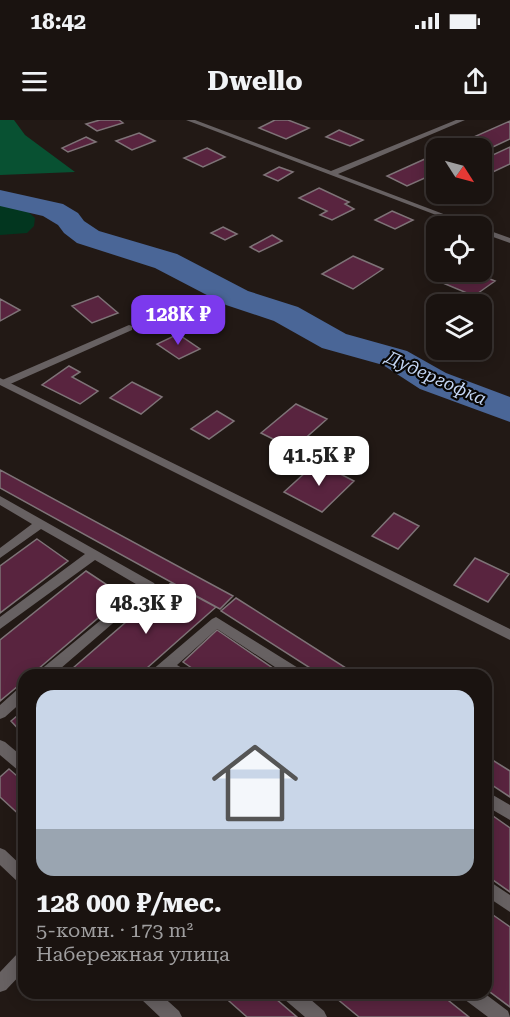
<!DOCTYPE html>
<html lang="ru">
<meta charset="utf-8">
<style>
body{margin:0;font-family:"Roboto Serif",serif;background:#231c19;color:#f1f3f6;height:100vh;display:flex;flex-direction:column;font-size:22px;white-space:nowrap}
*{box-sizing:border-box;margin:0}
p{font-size:20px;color:#9f9e9f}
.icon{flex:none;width:33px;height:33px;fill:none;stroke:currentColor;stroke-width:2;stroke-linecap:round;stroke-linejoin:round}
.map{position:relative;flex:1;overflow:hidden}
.sheet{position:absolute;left:18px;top:549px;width:474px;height:330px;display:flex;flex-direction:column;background:#1a1310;border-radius:18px;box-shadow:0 3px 15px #0003,0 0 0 2px #383230}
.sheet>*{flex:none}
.needle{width:39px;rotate:126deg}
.buttons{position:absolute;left:426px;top:18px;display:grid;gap:12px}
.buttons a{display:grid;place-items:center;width:66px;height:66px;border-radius:12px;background:#1a1310;box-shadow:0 3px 15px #0003,0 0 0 2px #383230;font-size:30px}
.price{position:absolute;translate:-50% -51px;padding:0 14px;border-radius:12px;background:#fff;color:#222;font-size:20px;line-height:39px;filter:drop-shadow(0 2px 3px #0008)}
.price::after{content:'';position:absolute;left:50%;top:36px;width:18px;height:14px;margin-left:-9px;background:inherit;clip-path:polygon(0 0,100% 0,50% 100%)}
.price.active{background:#7c3aed;color:#fff}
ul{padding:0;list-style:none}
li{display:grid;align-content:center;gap:12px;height:318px;padding:0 18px}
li+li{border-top:2px solid #383230}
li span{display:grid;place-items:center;height:186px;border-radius:18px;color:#555}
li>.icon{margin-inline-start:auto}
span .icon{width:108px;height:108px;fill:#fffc;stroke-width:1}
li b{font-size:26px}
.status{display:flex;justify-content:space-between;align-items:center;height:42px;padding:0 30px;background:#1a1310;direction:ltr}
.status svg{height:16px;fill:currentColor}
header{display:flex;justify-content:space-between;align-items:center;height:78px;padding:0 18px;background:#1a1310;font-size:27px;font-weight:700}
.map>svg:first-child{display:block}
.green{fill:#02361f}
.forest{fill:#085132}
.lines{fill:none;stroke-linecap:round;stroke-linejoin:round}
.river{fill:#4a6697;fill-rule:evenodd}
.building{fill:#59243f;stroke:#7e7377;stroke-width:1.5}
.lane{fill:#676162;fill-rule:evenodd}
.street{fill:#676162;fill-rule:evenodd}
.labels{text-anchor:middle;stroke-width:4.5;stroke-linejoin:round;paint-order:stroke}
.far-water-label{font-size:18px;font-style:italic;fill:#c2d4f2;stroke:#080604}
</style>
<div class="status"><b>18:42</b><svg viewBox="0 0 49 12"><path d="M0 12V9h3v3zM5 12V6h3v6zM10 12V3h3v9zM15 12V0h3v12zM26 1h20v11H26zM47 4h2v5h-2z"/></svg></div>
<header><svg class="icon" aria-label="menu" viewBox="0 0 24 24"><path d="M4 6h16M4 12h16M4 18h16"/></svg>Dwello<svg class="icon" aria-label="share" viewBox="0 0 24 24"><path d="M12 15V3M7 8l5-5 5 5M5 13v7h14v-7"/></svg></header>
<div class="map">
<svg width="510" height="897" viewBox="0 0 510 897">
<rect width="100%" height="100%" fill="#221915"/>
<path class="green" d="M0,81L25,89L35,98L34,106L27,113L0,115Z"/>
<path class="forest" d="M0,0H14L25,15L75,52L0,55Z"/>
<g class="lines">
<path class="river" d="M0,70L63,84L78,93L84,101L99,111L177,134L248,171L298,187L346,214L407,231L446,253L510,277V302L420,269L383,245L322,228L274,201L226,185L155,148L77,123L64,113L58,105L43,96L0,86Z"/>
</g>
<path class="building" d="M100,0H119L123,3L97,11L86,4Z
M275,0H288L309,8L286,19L259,8Z
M510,1V19L482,32V28H449Z
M339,10L363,20L350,26L326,17Z
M139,13L155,21L132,30L116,21Z
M86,17L96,22L68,32L62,28Z
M510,27V44L482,57V40Z
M207,28L225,37L203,47L184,38Z
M436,34V53L407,66L387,56Z
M279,47L293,52L278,61L264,55Z
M319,68L349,82L345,84L354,89L332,100L320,95L327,91L299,78Z
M392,91L413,100L395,109L375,100Z
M223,107L237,114L225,120L211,113Z
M272,115L282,121L259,132L250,127Z
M353,136L383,149L353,169L322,154Z
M459,152H472L495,161L474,176L443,163Z
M98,176L118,193L92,203L72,186Z
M0,179L20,190L0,201Z
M178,214L200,229L179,239L157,224Z
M69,246L80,252L72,257L98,271L80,284L42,265Z
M132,262L162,277L141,294L110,278Z
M296,284L327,299L293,329L261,313Z
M217,291L234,301L209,319L191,309Z
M317,342L354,361L322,392L284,372Z
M0,350L233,476L220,489L0,368Z
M394,393L419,406L398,429L372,416Z
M37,419L68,441L0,493V446Z
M475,438L509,454L488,482L454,465Z
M86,451L124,476L31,555H24V561L0,581V520Z
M171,463L216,487L139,555H65Z
M236,478L357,555H321L221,491Z
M217,510L283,555H202L183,542Z
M24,590V615L11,601Z
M486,636L510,651V677L486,661Z
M9,649L24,662V699L0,677V657Z
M486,691L510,708V772L486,755Z
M486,790L510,807V887L486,869Z
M220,873H269L297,897H247Z
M330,873H439L469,897H359Z"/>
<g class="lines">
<path class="lane" d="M129,205L132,206V210L8,265L0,264V261Z
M0,376L154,463L156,466L53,555H37L39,551L141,467L95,440L0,509V497L85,434L41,409L0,438V428L32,404L0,385Z
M216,497L303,551L305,555H287L217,509L177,545L187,551L189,555H172L168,552L165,555H149L151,551L212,499Z
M24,566V580L5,597L0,599V585L19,568Z
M0,620L5,622L24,638V653L19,651L0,635Z
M486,671L510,685V700L486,686Z
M486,759L510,775V792L486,776Z
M24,831V851L6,870L0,872V852L18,833Z
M282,873H303L324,891L327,897H305L284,879Z
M462,873H484L508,891L510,897H488L464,879Z"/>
<path class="street" d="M186,0H195L331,51L456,0H465L338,54L475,106H465Z
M482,108L510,118V123L482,113Z
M0,258L510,509V520L0,265Z
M0,728L5,730L24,748V765L19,763L0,745Z
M139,873H159L179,891L182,897H160L141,879Z"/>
</g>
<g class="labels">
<g class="far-water-label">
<text transform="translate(436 258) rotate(24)" y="6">Дудергофка</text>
</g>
</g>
</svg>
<div class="buttons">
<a><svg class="needle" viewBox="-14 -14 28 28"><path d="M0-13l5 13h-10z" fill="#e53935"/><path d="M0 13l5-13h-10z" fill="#9f9e9f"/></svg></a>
<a><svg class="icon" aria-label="locate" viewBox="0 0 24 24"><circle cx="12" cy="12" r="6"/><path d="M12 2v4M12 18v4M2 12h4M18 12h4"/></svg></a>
<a><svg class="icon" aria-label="layers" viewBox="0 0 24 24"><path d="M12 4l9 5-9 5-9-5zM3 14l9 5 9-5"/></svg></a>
</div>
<b class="price active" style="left:178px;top:226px">128K ₽</b>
<b class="price" style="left:319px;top:367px">41.5K ₽</b>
<b class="price" style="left:146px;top:515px">48.3K ₽</b>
<section class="sheet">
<ul>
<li><span style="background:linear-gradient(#c9d6e8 75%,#9aa5b1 0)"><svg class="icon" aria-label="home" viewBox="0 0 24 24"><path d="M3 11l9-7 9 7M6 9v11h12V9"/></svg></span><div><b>128 000 ₽/мес.</b><p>5-комн. · 173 m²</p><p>Набережная улица</p></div></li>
</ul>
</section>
</div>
